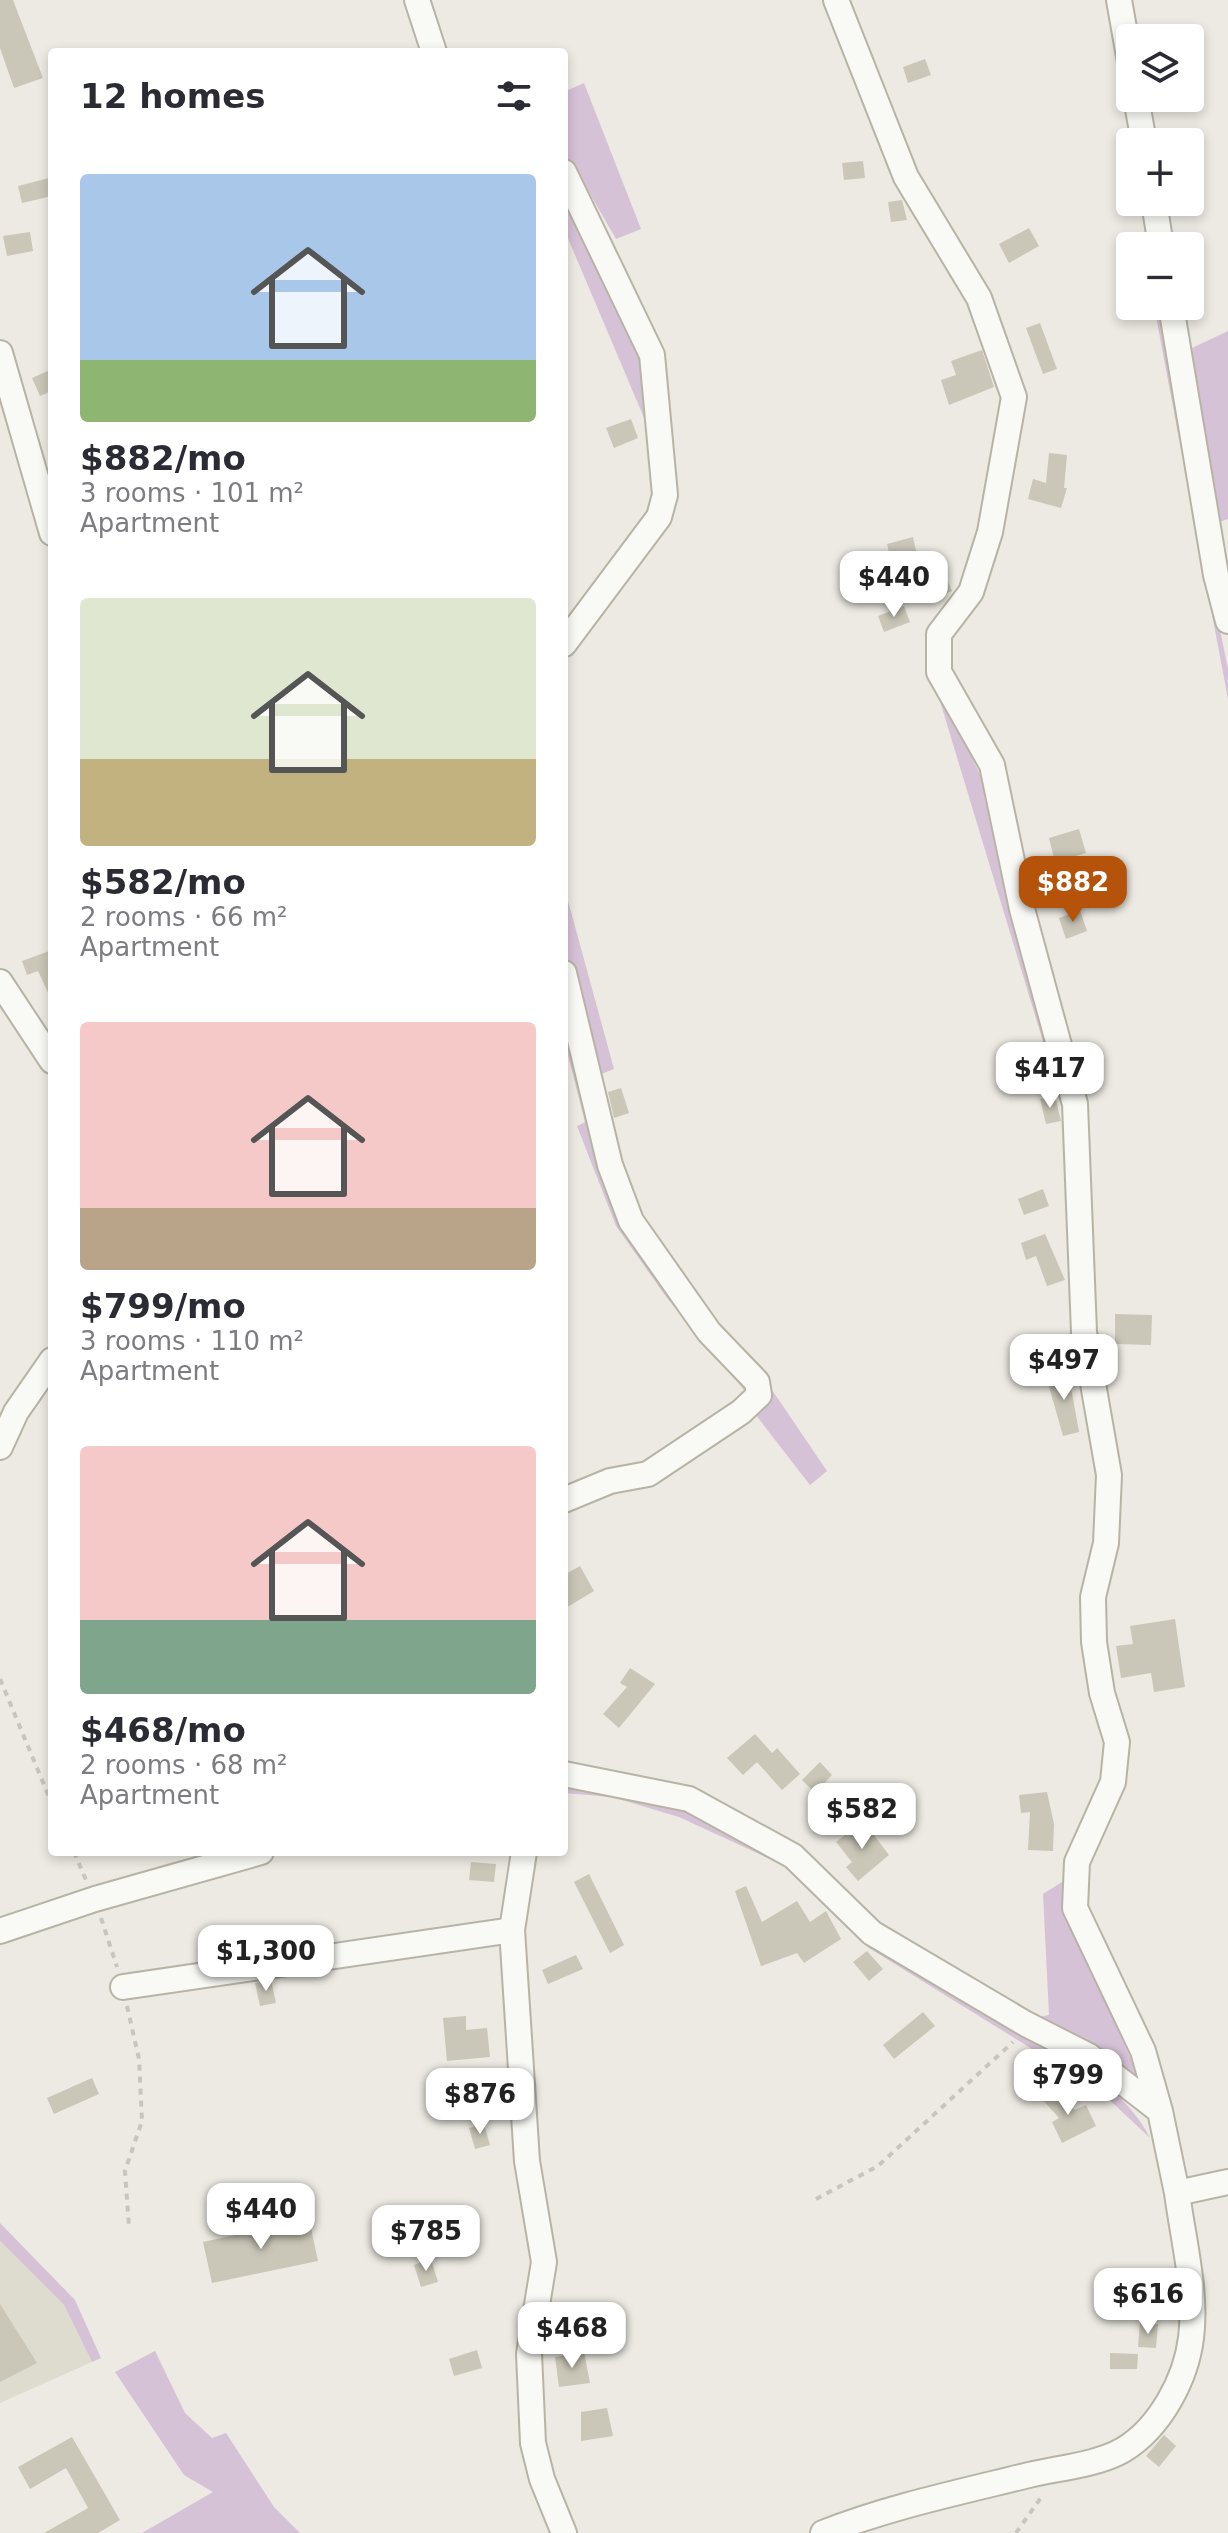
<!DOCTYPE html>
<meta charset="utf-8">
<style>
body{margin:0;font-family:"DejaVu Sans",sans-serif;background:#f2f2f3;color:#2b2b33;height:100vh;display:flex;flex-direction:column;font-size:30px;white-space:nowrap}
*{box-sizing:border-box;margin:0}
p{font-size:26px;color:#7c7c81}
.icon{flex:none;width:44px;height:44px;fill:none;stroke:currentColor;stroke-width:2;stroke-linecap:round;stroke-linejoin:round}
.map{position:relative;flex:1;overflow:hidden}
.details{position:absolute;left:48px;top:48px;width:520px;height:1808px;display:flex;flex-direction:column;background:#fff;border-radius:8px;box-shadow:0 4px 12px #0003}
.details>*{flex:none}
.buttons{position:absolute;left:1116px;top:24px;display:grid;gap:16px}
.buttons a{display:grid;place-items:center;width:88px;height:88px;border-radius:8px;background:#fff;box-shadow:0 4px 12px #0003;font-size:40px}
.price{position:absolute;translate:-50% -68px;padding:0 18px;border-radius:16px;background:#fff;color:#222;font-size:26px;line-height:52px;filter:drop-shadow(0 2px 4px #0008)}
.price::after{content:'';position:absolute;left:50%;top:48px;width:24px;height:18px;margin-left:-12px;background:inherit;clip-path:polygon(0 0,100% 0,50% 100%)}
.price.current{background:#b45309;color:#fff}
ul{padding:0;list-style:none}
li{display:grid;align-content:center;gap:16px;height:424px;padding:0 32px}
li span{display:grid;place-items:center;height:248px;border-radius:8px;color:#555}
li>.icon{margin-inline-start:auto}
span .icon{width:144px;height:144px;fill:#fffc;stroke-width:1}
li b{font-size:34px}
h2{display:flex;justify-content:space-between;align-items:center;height:96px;padding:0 32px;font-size:34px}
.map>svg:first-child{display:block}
.built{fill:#dedccf}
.green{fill:#d6c2d6}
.building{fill:#cac7b8}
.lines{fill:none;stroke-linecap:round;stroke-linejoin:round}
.minor-casing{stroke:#b7b4a6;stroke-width:28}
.path{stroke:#c7c6bc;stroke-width:4;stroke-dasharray:6 6;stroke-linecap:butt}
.minor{stroke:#f9f9f5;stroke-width:24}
</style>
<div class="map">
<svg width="1228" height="2533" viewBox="0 0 1228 2533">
<rect width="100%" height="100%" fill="#eceae2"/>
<path class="built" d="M0,2241L64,2305L92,2362L0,2403Z"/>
<path class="green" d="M584,83L641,229L616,239L571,161L564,156V92Z
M567,204L646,358L656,446L564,229V205Z
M1154,306H1163L1199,526L1228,669V699Z
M1228,331V519L1216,523L1192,348Z
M930,668L983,781L1061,1087L1057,1088Z
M564,886L614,1069L599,1075L564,943Z
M564,997L604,1165L752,1383L734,1408L745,1391L667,1298L616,1226L577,1126L585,1122L564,1040Z
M772,1390L827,1471L810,1485L752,1410Z
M564,1786L684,1810L788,1863L1057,2052C1095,2076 1129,2097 1150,2138L1100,2091L869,1948L787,1867L679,1817L612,1797L564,1793Z
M1065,1880L1079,1941L1141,2082L1030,2019L1049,2015L1043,1894Z
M0,2223L75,2300L101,2358L92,2362L64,2305L0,2241Z
M155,2351L185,2413L212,2438L226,2433L274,2507L300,2533H142L213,2492L184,2475L115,2372Z"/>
<path class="building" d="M0,0H13L43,78L14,88L0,48Z
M925,59L931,75L908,83L903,67Z
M863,161L865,178L844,180L842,163Z
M49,178L52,196L22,203L18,186Z
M902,200L907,220L891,222L888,202Z
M1029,228L1039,246L1009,263L999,244Z
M30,232L33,251L7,256L3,236Z
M1040,323L1057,369L1043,374L1026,328Z
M982,350L994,387L949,405L941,380L956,375L951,361Z
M52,369V391L40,396L32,378Z
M631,419L638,438L614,448L606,428Z
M1049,453L1067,455L1064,488H1067L1061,508L1028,499L1033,479L1046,483Z
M913,537L920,569L894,575L887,544Z
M941,566L952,591L933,599L922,574Z
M904,606L910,622L884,632L878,616Z
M1079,829L1086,853L1055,862L1049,838Z
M1080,910L1087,931L1066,939L1059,918Z
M52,950L51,966L52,1001L38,971L27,975L22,961Z
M621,1088L629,1113L614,1118L608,1092Z
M1055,1096L1061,1121L1046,1124L1040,1099Z
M1043,1189L1049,1206L1024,1215L1018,1199Z
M1045,1234L1065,1280L1047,1286L1036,1256L1026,1260L1021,1243Z
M1115,1314L1152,1315L1151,1345L1115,1344Z
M1068,1371L1079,1432L1063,1436L1046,1376Z
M580,1566L594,1591L564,1609V1575Z
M1175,1619L1185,1687L1154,1692L1151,1673L1121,1678L1116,1646L1133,1644L1130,1626Z
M630,1668L655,1684L619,1728L603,1714L627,1687L620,1683Z
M755,1734L772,1753L777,1748L800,1774L782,1790L757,1762L743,1775L727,1758Z
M820,1762L832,1775L815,1793L802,1780Z
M1047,1792L1054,1824L1053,1851L1028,1850L1030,1812L1021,1813L1019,1795Z
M863,1821L889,1855L858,1881L846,1867L852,1862L836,1842Z
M471,1862L496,1864L494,1882L469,1880Z
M589,1874L624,1945L610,1953L574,1882Z
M746,1886L762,1922L797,1901L810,1922L826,1911L841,1939L804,1963L797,1953L761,1966L735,1891Z
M867,1951L883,1969L869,1981L853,1962Z
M576,1955L583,1969L548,1984L542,1970Z
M271,1980L276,2003L260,2006L255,1983Z
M923,2012L935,2026L894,2059L883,2045Z
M466,2016V2030L487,2028L490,2057L447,2061L443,2018Z
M92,2078L99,2094L54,2114L47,2098Z
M1054,2088L1074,2110L1086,2105L1096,2126L1062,2143L1052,2122L1059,2118L1042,2099Z
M484,2124L490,2145L475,2149L469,2128Z
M309,2219L318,2261L212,2283L203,2242Z
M431,2259L438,2282L421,2287L414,2265Z
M0,2304L37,2363L0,2382Z
M1140,2323L1158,2324L1156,2348L1138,2347Z
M477,2350L482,2368L454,2376L449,2359Z
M584,2352L590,2383L559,2387L555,2357Z
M1110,2353L1138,2354L1137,2369H1110Z
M607,2408L613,2436L581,2441V2412Z
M1164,2435L1176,2446L1159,2467L1146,2456Z
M72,2437L120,2520L98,2533H44L88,2508L66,2468L30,2489L18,2467Z"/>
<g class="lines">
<g class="minor-casing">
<path id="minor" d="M417,0L434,52
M836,0L906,177L979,298L1014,397L990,532L971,592L939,634V672L992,765L1022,909L1075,1104L1084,1332L1109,1475L1106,1543L1093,1597L1094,1642L1102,1693L1117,1742L1113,1782L1077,1862L1075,1908L1143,2051L1160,2111L1177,2193
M1119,0L1130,62
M1136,98L1144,142
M564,172L652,355L665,495L659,517L564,644
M1154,202L1161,246
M1171,306L1216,575L1228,621
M0,353L52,533
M564,973L610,1165L631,1221L709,1332L757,1382L759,1395L741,1412L648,1474L610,1481L564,1500
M0,982L52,1061
M0,1447L16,1412L52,1360
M564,1774L689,1799L793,1856L872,1933L1026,2024L1089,2056L1160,2111
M524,1852L512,1930L527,2161L544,2262L529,2354L533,2443L542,2479L564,2533
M0,1931L95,1899L261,1852
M123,1987L512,1930
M823,2533C889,2507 960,2492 1029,2475C1058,2468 1097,2465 1123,2450C1160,2428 1186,2379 1191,2338C1197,2292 1183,2239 1177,2193L1228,2182"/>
</g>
<path class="path" d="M0,1679L52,1804
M74,1852L86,1880
M101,1918L117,1967
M127,2006L139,2059L142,2121L125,2171L129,2227
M816,2199L878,2166L1013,2042
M1016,2533L1042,2496"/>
<use href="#minor" class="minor"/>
</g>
</svg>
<div class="buttons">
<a><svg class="icon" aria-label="layers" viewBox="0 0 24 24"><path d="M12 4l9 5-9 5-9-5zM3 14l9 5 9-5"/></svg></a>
<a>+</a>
<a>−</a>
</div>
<b class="price" style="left:894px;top:619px">$440</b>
<b class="price current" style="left:1073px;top:924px">$882</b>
<b class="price" style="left:1050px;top:1110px">$417</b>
<b class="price" style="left:1064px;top:1402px">$497</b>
<b class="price" style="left:862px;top:1851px">$582</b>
<b class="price" style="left:266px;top:1993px">$1,300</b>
<b class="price" style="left:1068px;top:2117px">$799</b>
<b class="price" style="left:480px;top:2136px">$876</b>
<b class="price" style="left:261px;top:2251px">$440</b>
<b class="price" style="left:426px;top:2273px">$785</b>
<b class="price" style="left:1148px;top:2336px">$616</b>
<b class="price" style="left:572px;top:2370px">$468</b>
<section class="details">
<h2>12 homes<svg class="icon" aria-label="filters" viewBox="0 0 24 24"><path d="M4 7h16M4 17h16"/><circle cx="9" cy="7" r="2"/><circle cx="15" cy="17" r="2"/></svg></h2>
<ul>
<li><span style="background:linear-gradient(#a9c7e8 75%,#8fb573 0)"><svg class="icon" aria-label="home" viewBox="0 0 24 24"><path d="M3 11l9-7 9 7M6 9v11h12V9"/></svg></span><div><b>$882/mo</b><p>3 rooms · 101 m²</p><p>Apartment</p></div></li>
<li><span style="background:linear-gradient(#dfe7d0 65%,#c2b280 0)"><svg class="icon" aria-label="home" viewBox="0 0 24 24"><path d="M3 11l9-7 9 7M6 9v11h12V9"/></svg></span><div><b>$582/mo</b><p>2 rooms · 66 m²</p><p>Apartment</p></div></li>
<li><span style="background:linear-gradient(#f6c9c9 75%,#b9a48a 0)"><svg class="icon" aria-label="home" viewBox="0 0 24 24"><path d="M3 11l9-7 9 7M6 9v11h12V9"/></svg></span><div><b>$799/mo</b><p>3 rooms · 110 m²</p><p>Apartment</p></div></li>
<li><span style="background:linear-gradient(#f6c9c9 70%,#7fa58c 0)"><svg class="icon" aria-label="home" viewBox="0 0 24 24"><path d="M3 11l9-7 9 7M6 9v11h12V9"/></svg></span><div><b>$468/mo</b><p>2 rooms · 68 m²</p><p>Apartment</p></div></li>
</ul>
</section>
</div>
